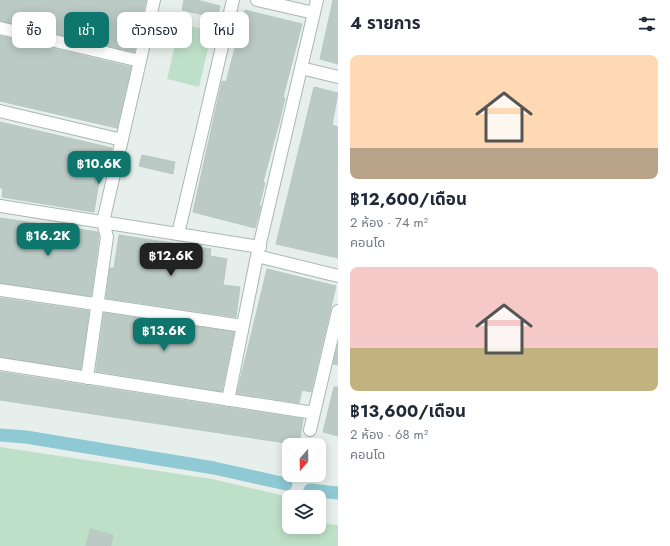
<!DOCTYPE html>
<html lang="th">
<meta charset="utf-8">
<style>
body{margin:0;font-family:Jost,"Noto Sans Thai",sans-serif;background:#f2f2f3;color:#1f2937;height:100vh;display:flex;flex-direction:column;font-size:15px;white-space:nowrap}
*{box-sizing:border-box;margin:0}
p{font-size:13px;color:#747a83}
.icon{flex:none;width:22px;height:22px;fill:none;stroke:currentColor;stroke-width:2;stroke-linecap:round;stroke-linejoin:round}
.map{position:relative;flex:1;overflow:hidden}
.drawer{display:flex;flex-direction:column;background:#fff;width:332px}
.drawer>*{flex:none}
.hud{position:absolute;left:12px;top:12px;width:266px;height:36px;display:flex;gap:8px}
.needle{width:26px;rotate:200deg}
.buttons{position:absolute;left:282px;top:438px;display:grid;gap:8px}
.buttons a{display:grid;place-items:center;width:44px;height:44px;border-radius:8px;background:#fff;box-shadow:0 2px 10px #0003;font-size:20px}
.price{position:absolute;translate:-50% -34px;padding:0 9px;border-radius:8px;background:#0f766e;color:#fff;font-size:13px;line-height:26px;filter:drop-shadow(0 1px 2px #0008)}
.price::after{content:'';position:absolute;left:50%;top:24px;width:12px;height:9px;margin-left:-6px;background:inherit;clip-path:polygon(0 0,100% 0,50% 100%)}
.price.selected{background:#222;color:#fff}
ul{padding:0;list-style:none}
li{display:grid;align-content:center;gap:8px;height:212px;padding:0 12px}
li span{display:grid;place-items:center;height:124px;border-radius:8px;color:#555}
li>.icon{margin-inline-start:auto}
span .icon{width:72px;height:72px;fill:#fffc;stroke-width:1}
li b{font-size:17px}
h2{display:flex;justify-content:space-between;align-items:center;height:48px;padding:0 12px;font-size:17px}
.chip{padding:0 14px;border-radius:8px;background:#fff;box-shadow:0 2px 10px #0003;font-size:14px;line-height:36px}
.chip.selected{background:#0f766e;color:#fff}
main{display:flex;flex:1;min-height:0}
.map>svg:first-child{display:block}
.green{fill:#bfe0c8}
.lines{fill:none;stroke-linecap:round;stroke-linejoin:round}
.canal{stroke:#8ec9d4;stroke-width:13}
.building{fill:#bbcac4;stroke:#b8c9c2}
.minor-casing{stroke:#a8b8b2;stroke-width:14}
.minor{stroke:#fff;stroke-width:12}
</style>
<main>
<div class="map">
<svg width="338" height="546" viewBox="0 0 338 546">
<rect width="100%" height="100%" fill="#e6efeb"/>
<path class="green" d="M180,24L212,31L199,87L167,79Z
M0,447L212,479L290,497L289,527H319V523L338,525V546H0Z"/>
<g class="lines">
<path class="canal" d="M0,435L26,437L214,468L286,484
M310,490L338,493"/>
</g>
<path class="building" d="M0,0H146L134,52L0,21Z
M184,0H197L220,6L217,18L182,10Z
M333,0H338V64L320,59Z
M245,10L302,24L283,97L285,98L280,119L263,182L265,183L259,206H261L255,228L193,212L222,81L226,82Z
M0,36L131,67L117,128L0,101Z
M314,87L338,93L332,125L338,127V258L276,244Z
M0,122L112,148L105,176L100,175L94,212L2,197L3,188H0Z
M142,155L175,162L173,174L139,166Z
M0,218L98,232L99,237L91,296L0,283Z
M119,235L211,249L210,256L227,259L223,285L240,287L236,317L106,298L110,268H114Z
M267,269L336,286L311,392L302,390L299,403L237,393Z
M0,298L89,311L81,369L0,357Z
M104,313L234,332L222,391L96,371Z
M338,344V365L333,364Z
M0,372L303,419L299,445L0,400Z
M334,387H338V436L323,432Z
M90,529L113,535L111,546H86Z"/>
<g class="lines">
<g class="minor-casing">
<path id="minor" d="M257,0L314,13
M0,28L140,61
M301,68L338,77
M0,111L122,140
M0,206L260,247
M178,234L233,0
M257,256L338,276
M0,290L243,326
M0,364L314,413
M87,378L107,237L103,222L154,0
M228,400L257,256L317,0
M310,430L338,311"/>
</g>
<use href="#minor" class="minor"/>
</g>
</svg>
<div class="buttons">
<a><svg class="needle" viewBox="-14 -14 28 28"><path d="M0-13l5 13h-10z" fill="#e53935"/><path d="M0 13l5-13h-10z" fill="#747a83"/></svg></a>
<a><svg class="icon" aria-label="layers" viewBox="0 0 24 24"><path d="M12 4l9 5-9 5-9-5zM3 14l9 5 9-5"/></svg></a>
</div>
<b class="price" style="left:99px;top:185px">฿10.6K</b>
<b class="price" style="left:48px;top:257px">฿16.2K</b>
<b class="price selected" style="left:171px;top:277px">฿12.6K</b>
<b class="price" style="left:164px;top:352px">฿13.6K</b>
<div class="hud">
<a class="chip">ซื้อ</a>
<a class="chip selected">เช่า</a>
<a class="chip">ตัวกรอง</a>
<a class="chip">ใหม่</a>
</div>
</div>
<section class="drawer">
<h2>4 รายการ<svg class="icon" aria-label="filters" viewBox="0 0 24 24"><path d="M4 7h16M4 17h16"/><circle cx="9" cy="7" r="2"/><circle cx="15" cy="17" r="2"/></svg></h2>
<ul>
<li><span style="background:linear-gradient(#ffd9b3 75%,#b9a48a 0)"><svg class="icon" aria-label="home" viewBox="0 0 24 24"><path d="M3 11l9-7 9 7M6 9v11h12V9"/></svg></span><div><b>฿12,600/เดือน</b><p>2 ห้อง · 74 m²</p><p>คอนโด</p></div></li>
<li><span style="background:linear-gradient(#f6c9c9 65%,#c2b280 0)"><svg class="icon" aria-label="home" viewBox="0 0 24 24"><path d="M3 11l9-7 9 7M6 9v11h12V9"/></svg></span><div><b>฿13,600/เดือน</b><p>2 ห้อง · 68 m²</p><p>คอนโด</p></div></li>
</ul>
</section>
</main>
